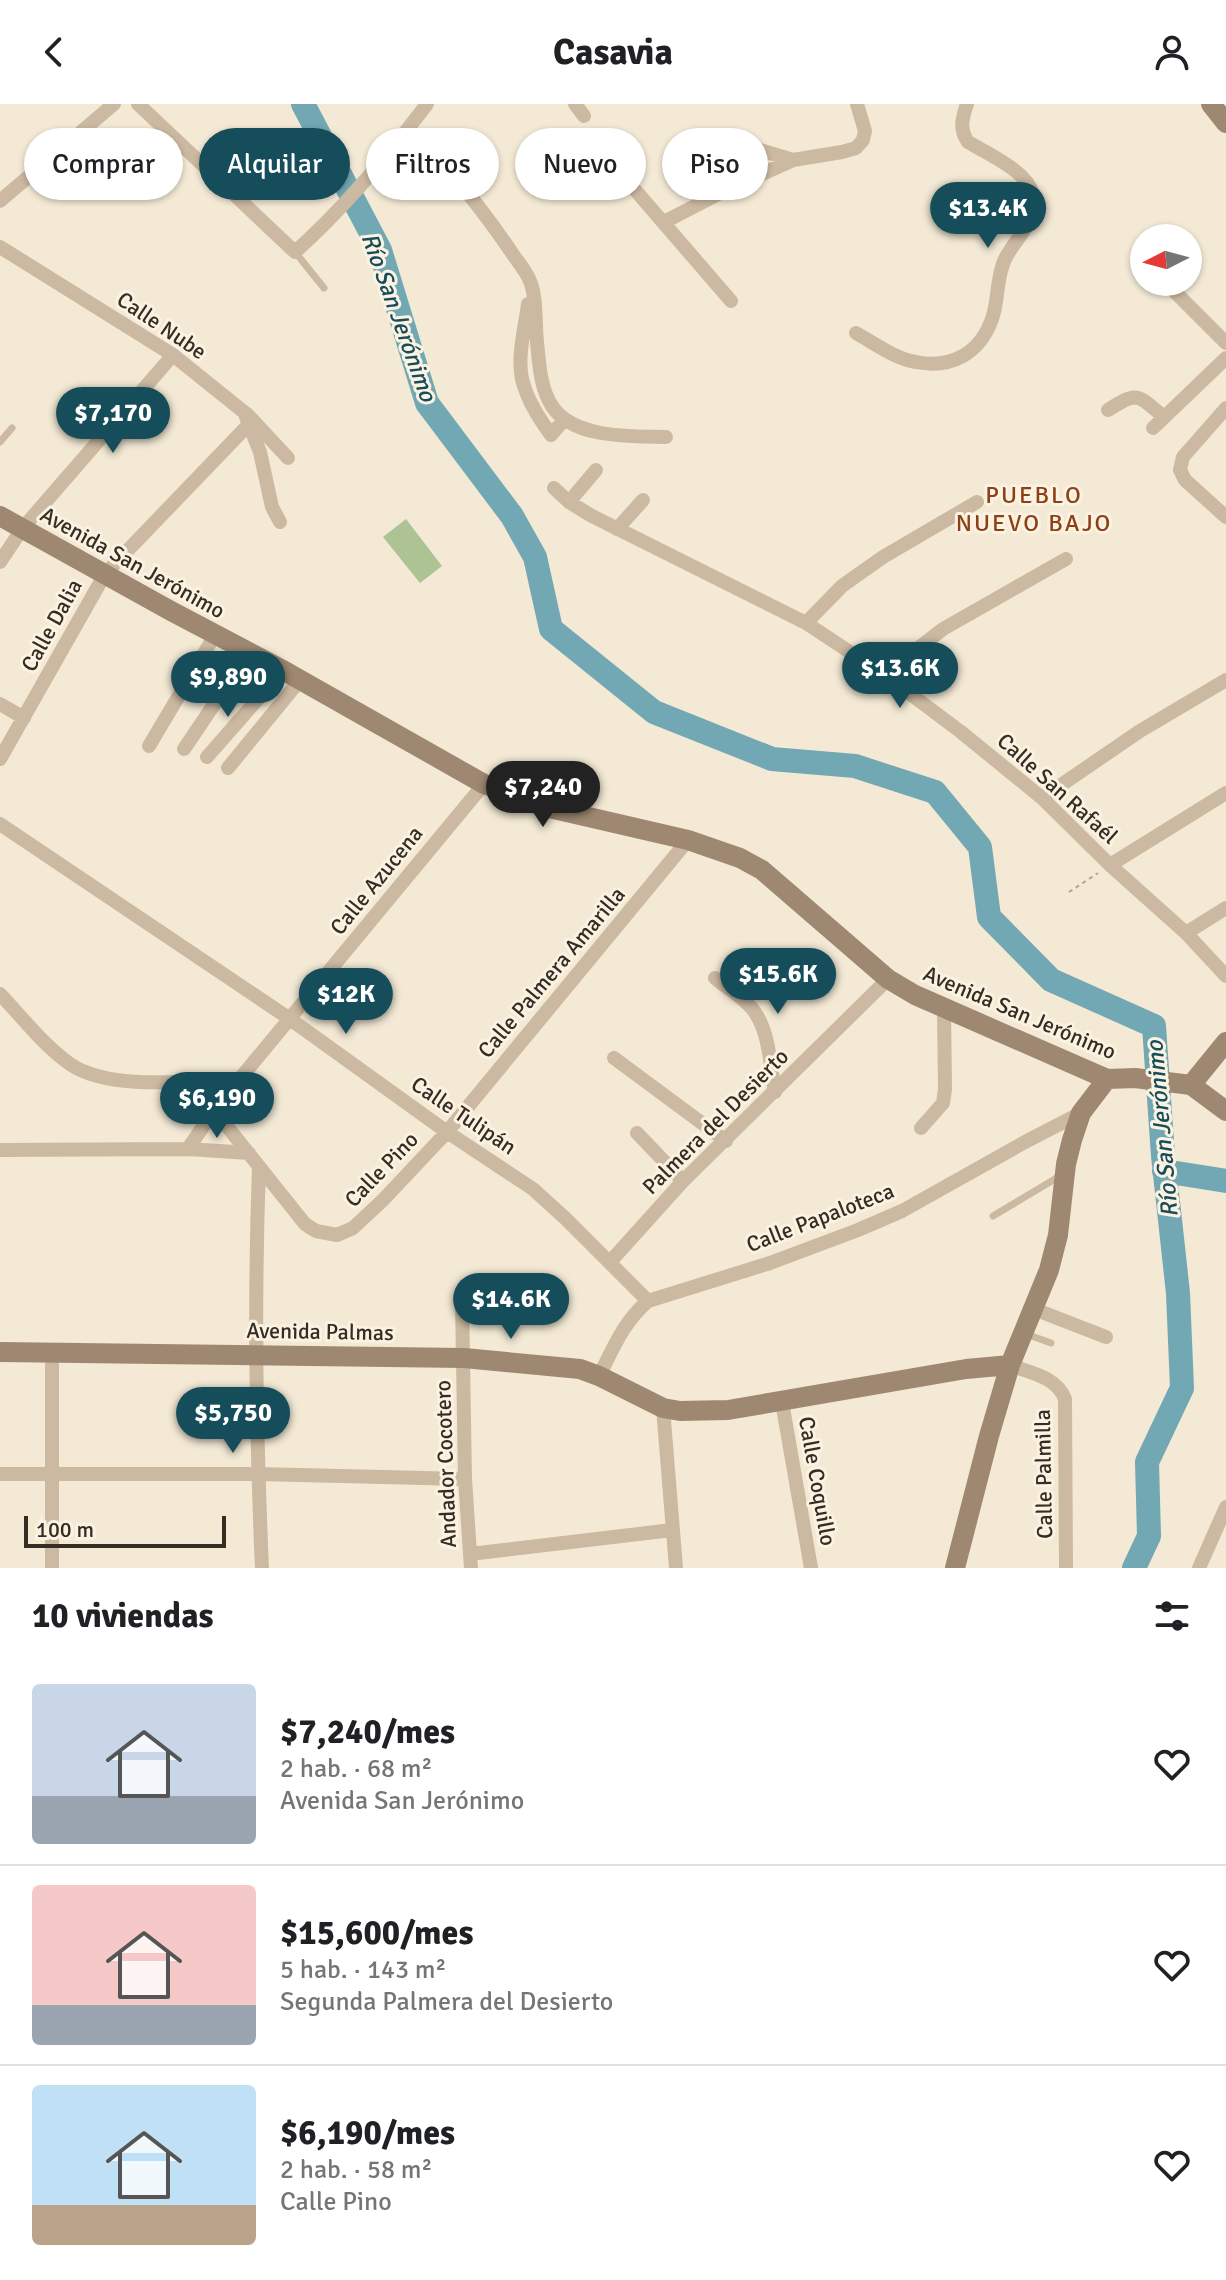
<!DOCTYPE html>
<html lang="es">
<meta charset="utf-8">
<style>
body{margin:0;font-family:Signika,sans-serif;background:#f2f2f2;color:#202124;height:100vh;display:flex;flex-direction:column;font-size:30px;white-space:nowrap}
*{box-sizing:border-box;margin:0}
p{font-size:26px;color:#757577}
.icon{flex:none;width:44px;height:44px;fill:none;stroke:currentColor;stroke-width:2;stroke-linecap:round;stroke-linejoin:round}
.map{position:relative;height:1464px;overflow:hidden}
.details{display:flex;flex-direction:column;background:#fff;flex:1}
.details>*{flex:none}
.top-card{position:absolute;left:24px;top:24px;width:800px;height:72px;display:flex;gap:16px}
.needle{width:52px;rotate:264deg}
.fabs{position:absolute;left:1130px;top:120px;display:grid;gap:16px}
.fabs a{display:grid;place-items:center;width:72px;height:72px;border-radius:50%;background:#fff;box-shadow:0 2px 6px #0004;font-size:40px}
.scale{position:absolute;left:24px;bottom:20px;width:202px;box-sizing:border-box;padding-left:8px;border:4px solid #352c24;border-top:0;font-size:22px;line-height:28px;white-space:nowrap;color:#352c24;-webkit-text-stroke:6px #fbf2e2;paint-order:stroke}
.price{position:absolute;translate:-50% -68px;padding:0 18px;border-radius:28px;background:#164d5a;color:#fff;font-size:26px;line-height:52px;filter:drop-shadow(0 2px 4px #0008)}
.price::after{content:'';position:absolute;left:50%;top:48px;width:24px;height:18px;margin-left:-12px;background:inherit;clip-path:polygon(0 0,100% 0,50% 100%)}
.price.on{background:#222;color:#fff}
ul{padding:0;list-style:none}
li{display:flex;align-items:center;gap:24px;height:200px;padding:0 32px}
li+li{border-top:2px solid #e0e0e0}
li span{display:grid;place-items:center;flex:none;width:224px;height:160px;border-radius:8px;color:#555}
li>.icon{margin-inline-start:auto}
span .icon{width:96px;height:96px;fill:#fffc;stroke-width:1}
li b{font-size:34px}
h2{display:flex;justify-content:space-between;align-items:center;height:96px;padding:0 32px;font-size:34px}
.pill{padding:0 28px;border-radius:36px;background:#fff;box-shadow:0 2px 6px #0004;font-size:28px;line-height:72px}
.pill.on{background:#164d5a;color:#fff}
header{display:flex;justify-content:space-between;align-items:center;height:104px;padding:0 32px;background:#fff;font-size:36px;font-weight:700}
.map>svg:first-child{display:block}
.green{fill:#aec394}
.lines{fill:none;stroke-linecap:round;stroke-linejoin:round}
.river{stroke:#72a8b3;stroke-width:24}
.path{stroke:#b8a38b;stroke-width:2;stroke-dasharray:4 4;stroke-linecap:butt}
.lane{stroke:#ccb9a1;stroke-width:7}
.street{stroke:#ccb9a1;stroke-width:14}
.secondary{stroke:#9f8872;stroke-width:20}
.labels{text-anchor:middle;stroke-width:6;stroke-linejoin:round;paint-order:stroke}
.street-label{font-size:22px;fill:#352c24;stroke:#fbf2e2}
.water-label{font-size:24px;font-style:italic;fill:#164d5a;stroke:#fbf2e2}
.neighbourhood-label{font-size:24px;letter-spacing:2px;fill:#8b4016;stroke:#fbf2e2}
</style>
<header><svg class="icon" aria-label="back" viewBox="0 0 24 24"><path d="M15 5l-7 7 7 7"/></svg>Casavia<svg class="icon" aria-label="person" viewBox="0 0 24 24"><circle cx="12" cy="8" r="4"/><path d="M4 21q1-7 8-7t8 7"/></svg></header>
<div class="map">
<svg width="1226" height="1464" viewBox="0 0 1226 1464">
<rect width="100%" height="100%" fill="#f3e9d5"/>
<path class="green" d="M406,415L442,462L420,479L383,433Z"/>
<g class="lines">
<path class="river" d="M303,0L380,146L427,299L512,412L535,453L551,525L654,608L772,655L855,662L935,688L980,743L989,813L1051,876L1154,922L1163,1052L1178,1189L1182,1284L1147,1358L1149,1432L1134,1464
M1164,1067L1226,1077"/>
<path class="path" d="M1069,788L1098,769"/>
<path class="lane" d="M295,148L324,184
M0,338L12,324
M993,1112L1060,1072
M1026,1230L1051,1239"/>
<path class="street" d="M138,0L295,148C344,104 387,53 427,0
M575,0L584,12
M408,25C447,61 480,102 510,146C516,156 526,166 530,177C537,193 535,220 537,238C539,258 540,284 552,302C573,335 632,332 666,333
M711,31L793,56
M617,65L731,197
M0,97L114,0
M664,118L722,88L793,56L842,48L856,44L863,36L865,27L857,0
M0,143L173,251L244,308L260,348L272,403L280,418
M1165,178L1226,239
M528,200C525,224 517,252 522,275C527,296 539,314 551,331L564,316
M856,229C874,239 895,255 916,258C952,265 980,249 992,215C999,196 996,173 1005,155C1015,134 1040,116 1033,90C1027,67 988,50 968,38C959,25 962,15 967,0
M1226,304L1183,353L1180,366L1185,376L1226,413
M1108,306C1139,286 1137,291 1164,313
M247,310L288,354
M1153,324L1226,254
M554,384L569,398L592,412L806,519L889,574L961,628L1042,694L1110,761L1186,829L1226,872
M569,398L596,366
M617,425L643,396
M0,458L22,425L173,251
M806,519L842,482L883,453L977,398
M889,574L912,549L943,525L1066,455
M0,600L24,614
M149,642L215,531
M184,645L240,562L251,550
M207,653L271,580L281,565
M0,655L105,470L253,316
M228,664L300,576
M1042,694L1140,627L1226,576
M0,720L290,915L447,1028L533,1085L566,1115L648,1197
M1110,761L1226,689
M1186,829L1226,804
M715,874C727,884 745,894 754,907C770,929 770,963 775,988
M0,890C22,913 44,942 70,960C110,988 194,976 242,975
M614,954L726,1037
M214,1006L305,1120L316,1127L337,1131L353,1124L383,1096L447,1028L688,736
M921,1024L943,999L945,985L944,905
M637,1029L683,1077
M188,1045L214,1006L484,680
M0,1046L188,1045L249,1049
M259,1063C254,1197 256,1331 262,1464
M610,1158L683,1077L888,875
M462,1197L465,1375L471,1464
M1034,1205L1106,1233
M52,1249V1464
M1010,1261C1031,1269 1057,1273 1065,1295L1066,1464
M599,1272C613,1245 624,1217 648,1197L770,1159L858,1126L902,1107L1025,1038L1081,1009
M782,1298L811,1464
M663,1304L676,1464
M0,1370H258L465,1375
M470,1450L672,1426
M1199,1464L1226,1403"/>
<path class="secondary" d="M1211,0L1226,19
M0,412L171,507L281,565L484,680L545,703L688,736L740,754L762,766L888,875L915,891L1107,975L1135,974L1191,981L1226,1007
M1191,981L1226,938
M0,1248L464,1254L580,1265L599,1272L663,1304L680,1307L728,1306L966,1265L1010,1261
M955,1464L989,1332L1010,1261L1049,1166L1058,1131L1066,1060L1072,1036L1081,1009L1107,975"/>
</g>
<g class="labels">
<g class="street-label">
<text transform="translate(162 221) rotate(34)" y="8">Calle Nube</text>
<text transform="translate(133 458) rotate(29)" y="8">Avenida San Jerónimo</text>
<text transform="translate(51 521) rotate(-61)" y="8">Calle Dalia</text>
<text transform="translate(1058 684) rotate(42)" y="8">Calle San Rafaél</text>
<text transform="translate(376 776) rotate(-51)" y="8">Calle Azucena</text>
<text transform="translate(551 868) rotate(-50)" y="8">Calle Palmera Amarilla</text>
<text transform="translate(1020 908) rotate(23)" y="8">Avenida San Jerónimo</text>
<text transform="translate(464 1011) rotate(34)" y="8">Calle Tulipán</text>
<text transform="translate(715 1017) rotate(-45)" y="8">Palmera del Desierto</text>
<text transform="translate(381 1065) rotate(-46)" y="8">Calle Pino</text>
<text transform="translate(820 1113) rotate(-21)" y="8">Calle Papaloteca</text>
<text transform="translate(320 1227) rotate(1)" y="8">Avenida Palmas</text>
<text transform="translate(445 1360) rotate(-92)" y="8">Andador Cocotero</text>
<text transform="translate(1043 1370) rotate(-91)" y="8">Calle Palmilla</text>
<text transform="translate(818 1377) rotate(80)" y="8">Calle Coquillo</text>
</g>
<g class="water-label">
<text transform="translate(399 213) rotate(70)" y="8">Río San Jerónimo</text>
<text transform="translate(1162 1025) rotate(-95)" y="8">Río San Jerónimo</text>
</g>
<g class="neighbourhood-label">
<text x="1034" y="399">PUEBLO<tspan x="1034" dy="28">NUEVO BAJO</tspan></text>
</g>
</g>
</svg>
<div class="fabs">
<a><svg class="needle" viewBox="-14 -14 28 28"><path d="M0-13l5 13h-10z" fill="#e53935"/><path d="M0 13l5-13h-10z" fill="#757577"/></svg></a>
</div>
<div class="scale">100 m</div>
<b class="price" style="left:988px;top:146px">$13.4K</b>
<b class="price" style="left:113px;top:351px">$7,170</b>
<b class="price" style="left:900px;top:606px">$13.6K</b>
<b class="price" style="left:228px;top:615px">$9,890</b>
<b class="price on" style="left:543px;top:725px">$7,240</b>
<b class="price" style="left:778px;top:912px">$15.6K</b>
<b class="price" style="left:346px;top:932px">$12K</b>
<b class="price" style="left:217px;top:1036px">$6,190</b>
<b class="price" style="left:511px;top:1237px">$14.6K</b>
<b class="price" style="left:233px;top:1351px">$5,750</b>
<div class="top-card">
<a class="pill">Comprar</a>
<a class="pill on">Alquilar</a>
<a class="pill">Filtros</a>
<a class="pill">Nuevo</a>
<a class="pill">Piso</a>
</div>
</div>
<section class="details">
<h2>10 viviendas<svg class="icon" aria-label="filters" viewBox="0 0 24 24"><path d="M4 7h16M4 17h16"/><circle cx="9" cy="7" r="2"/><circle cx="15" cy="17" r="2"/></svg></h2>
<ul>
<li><span style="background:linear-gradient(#c9d6e8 70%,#9aa5b1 0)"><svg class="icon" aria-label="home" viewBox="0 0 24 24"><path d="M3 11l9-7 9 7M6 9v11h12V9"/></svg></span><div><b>$7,240/mes</b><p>2 hab. · 68 m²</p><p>Avenida San Jerónimo</p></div><svg class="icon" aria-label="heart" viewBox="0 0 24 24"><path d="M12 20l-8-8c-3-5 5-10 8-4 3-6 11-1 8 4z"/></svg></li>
<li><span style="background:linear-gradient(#f6c9c9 75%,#9aa5b1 0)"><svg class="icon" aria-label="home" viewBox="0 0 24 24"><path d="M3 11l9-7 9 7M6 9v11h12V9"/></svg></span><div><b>$15,600/mes</b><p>5 hab. · 143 m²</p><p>Segunda Palmera del Desierto</p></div><svg class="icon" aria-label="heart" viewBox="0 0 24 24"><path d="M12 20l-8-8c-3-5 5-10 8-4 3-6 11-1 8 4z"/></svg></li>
<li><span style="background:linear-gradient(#bfe0f5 75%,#b9a48a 0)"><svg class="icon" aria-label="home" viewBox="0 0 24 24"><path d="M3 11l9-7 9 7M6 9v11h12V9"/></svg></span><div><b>$6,190/mes</b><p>2 hab. · 58 m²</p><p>Calle Pino</p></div><svg class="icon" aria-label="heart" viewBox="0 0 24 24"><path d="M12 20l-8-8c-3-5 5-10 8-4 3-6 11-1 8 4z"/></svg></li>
</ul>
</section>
